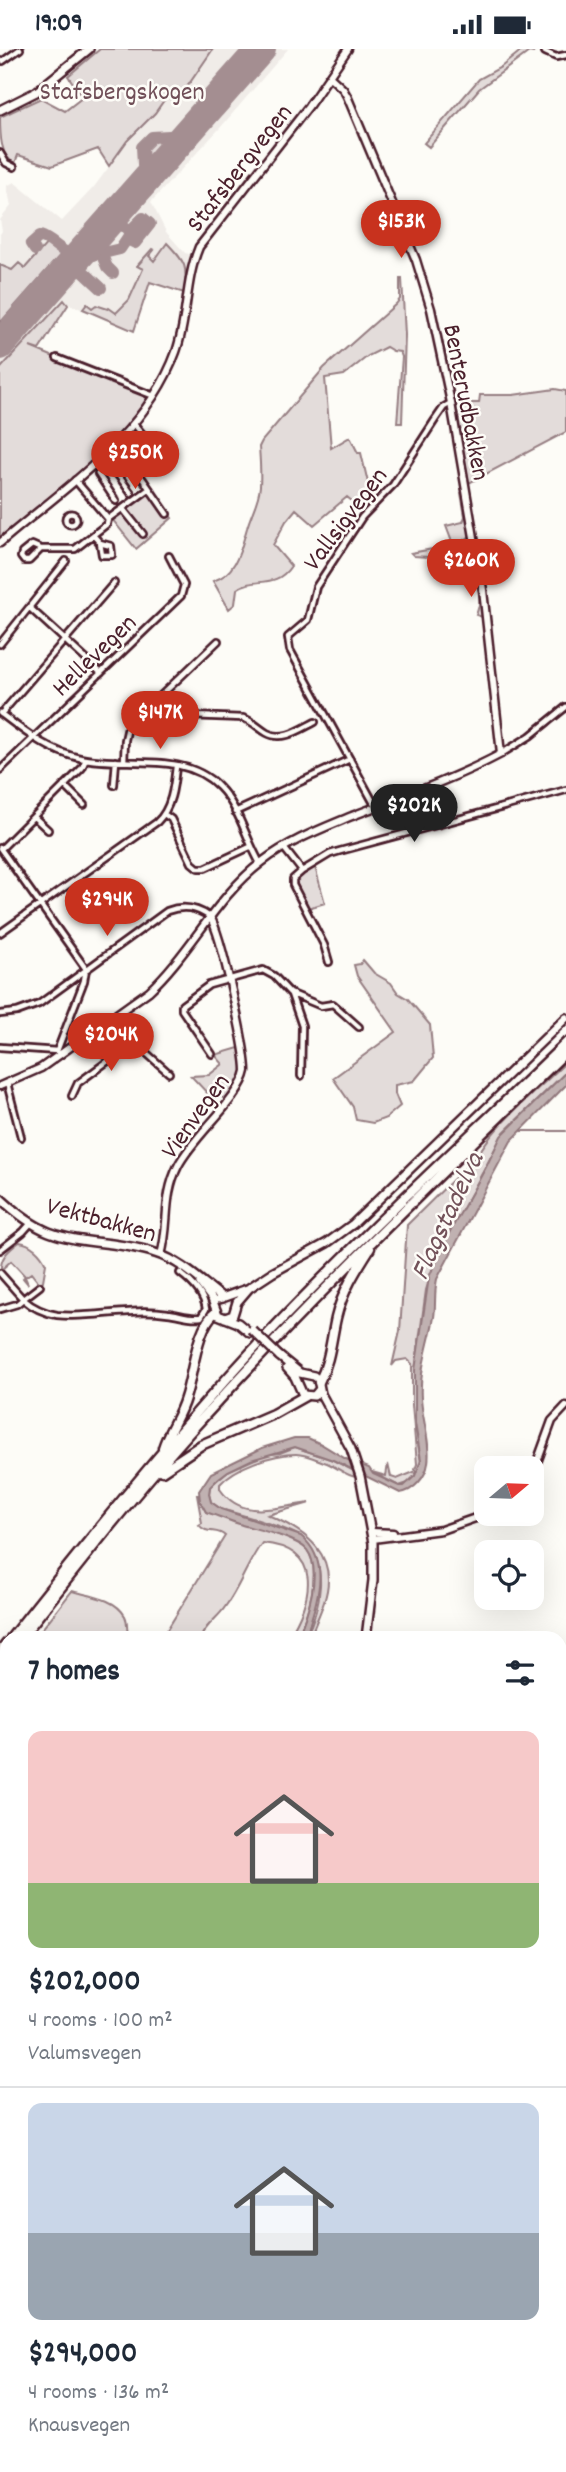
<!DOCTYPE html>
<meta charset="utf-8">
<style>
body{margin:0;font-family:Dekko,sans-serif;background:#f6f6f7;color:#1f2937;height:100vh;display:flex;flex-direction:column;font-size:26px;white-space:nowrap}
*{box-sizing:border-box;margin:0}
p{font-size:23px;color:#747a83}
.icon{flex:none;width:38px;height:38px;fill:none;stroke:currentColor;stroke-width:2;stroke-linecap:round;stroke-linejoin:round}
.map{position:relative;flex:1;overflow:hidden}
.sheet{position:absolute;left:0px;top:1582px;width:567px;height:842px;display:flex;flex-direction:column;background:#fff;border-radius:21px 21px 0 0;box-shadow:0 7px 28px #0002}
.sheet>*{flex:none}
.needle{width:46px;rotate:71deg}
.buttons{position:absolute;left:474px;top:1407px;display:grid;gap:14px}
.buttons a{display:grid;place-items:center;width:70px;height:70px;border-radius:14px;background:#fff;box-shadow:0 7px 28px #0002;font-size:35px}
.price{position:absolute;translate:-50% -60px;padding:0 16px;border-radius:24px;background:#c8321e;color:#fff;font-size:23px;line-height:46px;filter:drop-shadow(0 2px 4px #0008)}
.price::after{content:'';position:absolute;left:50%;top:42px;width:21px;height:16px;margin-left:-10px;background:inherit;clip-path:polygon(0 0,100% 0,50% 100%)}
.price.active{background:#222;color:#fff}
ul{padding:0;list-style:none}
li{display:grid;align-content:center;gap:14px;height:371px;padding:0 28px}
li+li{border-top:2px solid #e0e1e3}
li span{display:grid;place-items:center;height:217px;border-radius:14px;color:#555}
li>.icon{margin-inline-start:auto}
span .icon{width:126px;height:126px;fill:#fffc;stroke-width:1}
li b{font-size:30px}
h2{display:flex;justify-content:space-between;align-items:center;height:84px;padding:0 28px;font-size:30px}
.status{display:flex;justify-content:space-between;align-items:center;height:49px;padding:0 35px;background:#fff;direction:ltr}
.status svg{height:19px;fill:currentColor}
.map>svg:first-child{display:block}
.built{fill:#f0ece8}
.green{fill:#e3dcda;stroke:#967e82;stroke-width:2}
.water{fill:#c0b1b1;stroke:#91777b;stroke-width:2}
.lines{fill:none;stroke-linecap:round;stroke-linejoin:round}
.stream{stroke:#91777b;stroke-width:2}
.taxiway{stroke:#a48e91;stroke-width:12}
.runway{stroke:#a48e91;stroke-width:30}
.street-casing{stroke:#4a1f2b;stroke-width:10}
.secondary-casing{stroke:#4a1f2b;stroke-width:11}
.primary-casing{stroke:#4a1f2b;stroke-width:12}
.highway-casing{stroke:#4a1f2b;stroke-width:13}
.street{stroke:#fdfcf7;stroke-width:4.5}
.secondary{stroke:#fdfcf7;stroke-width:6}
.primary{stroke:#fdfcf7;stroke-width:7}
.highway{stroke:#fdfcf7;stroke-width:8}
.primary-bridge-casing{stroke:#4a1f2b;stroke-width:12;stroke-linecap:butt}
.primary-bridge{stroke:#fdfcf7;stroke-width:7}
.labels{text-anchor:middle;stroke-width:5;stroke-linejoin:round;paint-order:stroke}
.park-label{font-size:26px;fill:#704e57;stroke:#fdfcf7}
.street-label{font-size:26px;fill:#4a1f2b;stroke:#fdfcf7}
.water-label{font-size:28px;font-style:italic;fill:#73525a;stroke:#fdfcf7}
</style>
<div class="status"><b>19:09</b><svg viewBox="0 0 49 12"><path d="M0 12V9h3v3zM5 12V6h3v6zM10 12V3h3v9zM15 12V0h3v12zM26 1h20v11H26zM47 4h2v5h-2z"/></svg></div>
<div class="map">
<svg width="566" height="2423" viewBox="0 0 566 2423">
<rect width="100%" height="100%" fill="#fdfcf7"/>
<filter id="ink" filterUnits="userSpaceOnUse"><feTurbulence type="fractalNoise" baseFrequency=".0143" numOctaves="2"/><feDisplacementMap in="SourceGraphic" scale="14" xChannelSelector="R" yChannelSelector="G"/><feConvolveMatrix kernelMatrix="1 2 1 2 8 2 1 2 1" color-interpolation-filters="sRGB"/></filter>
<g filter="url(#ink)">
<path class="built" d="M214,0H288L220,79L151,153L166,183L185,204L194,206L185,245L150,233L134,283L69,255L39,301L31,298L0,328V185L2,182L0,171L11,157L7,137L14,133L62,172L94,138L126,95L155,65L160,55L168,48L176,53Z"/>
<path class="green" d="M100,0H213L176,54L167,47L155,64L127,92L109,117L98,100L52,117L18,106L15,114C0,108 0,85 0,68L41,49L65,62L83,48L68,27Z
M523,0H529L534,4L529,3L479,40L429,98L424,94L479,30L501,18Z
M180,88L146,125L145,101L155,90Z
M48,193L62,204L0,274V216L12,221L19,214L25,219Z
M167,194C186,214 188,217 184,244L150,233L134,282L83,260L87,255L92,259L96,256L108,260L109,259L116,264L129,251L143,220L137,217L152,200L154,201L149,207L154,212Z
M400,230H402L405,286L402,374H397L402,308L400,303L393,302L386,298L368,307L344,326L325,329L331,399L350,388L358,404H361L373,455L365,463L347,448L314,476L296,460L286,472L273,496L291,517C275,541 255,527 237,540L235,555L229,560L213,532C237,525 241,499 247,479C251,464 259,452 260,437C261,424 260,411 259,398L262,392L324,319L396,255L400,250Z
M64,251L68,256L39,301L30,298L150,348L151,350L118,389L0,492V320Z
M555,340L566,342V383L469,434L455,357L457,354H479L480,346H513Z
M150,441L172,469L136,500L112,470Z
M464,443L472,486L452,499L473,523L478,521L485,569L476,566C486,540 474,529 457,510L414,507L411,504L449,497L452,493L446,477L463,473L465,467L461,444Z
M315,818L325,854L308,859L296,834L297,829Z
M363,911L374,924L391,934L398,944L408,950L430,976L433,1009L414,1032L395,1036V1045L400,1057L386,1069L373,1074L356,1071L353,1058L333,1029L396,983L357,927L354,916L360,915Z
M242,998L243,1029L226,1052L218,1044L209,1046L191,1027L209,1026L223,1015L215,1006Z
M566,1013V1023L504,1083L435,1213L426,1241L415,1321V1374L421,1414L418,1423L408,1434L399,1437L372,1423L386,1427L388,1415L391,1428L397,1430L414,1423L417,1415L412,1356V1315L407,1310L396,1312L392,1317L400,1282L407,1176L478,1106C493,1077 541,1038 566,1013Z
M19,1193C31,1194 41,1204 46,1215L43,1232L34,1239L33,1238L38,1233L31,1224L25,1228L28,1235L23,1229L25,1227L11,1212L1,1221C0,1207 10,1201 19,1193Z
M295,1398L333,1411L356,1423L357,1428C347,1428 337,1418 327,1414C318,1411 306,1405 296,1405C272,1405 235,1418 220,1435V1440C242,1472 277,1458 310,1454L268,1466C306,1482 340,1506 324,1553C320,1565 314,1577 310,1589H305C321,1559 330,1513 302,1489C291,1479 238,1465 221,1460L211,1453L209,1445L210,1437L228,1422L264,1406L280,1404Z
M197,1446H199L200,1452L206,1463C223,1468 298,1489 307,1501C323,1522 307,1567 297,1589H288C313,1549 324,1500 262,1494C247,1514 240,1538 225,1558C218,1569 204,1577 201,1589H162L225,1487C217,1479 207,1486 199,1476L202,1474Z
M72,1542C90,1547 115,1549 125,1567C129,1575 125,1581 130,1589H35Z
M7,1624V1732L0,1725V1632Z"/>
<path class="water" d="M566,1023V1036L511,1092L437,1230C434,1244 436,1255 434,1268C429,1295 419,1321 421,1349C422,1370 431,1394 428,1414C426,1428 414,1442 400,1444L333,1411L295,1398L251,1411L228,1422L219,1429L210,1438L209,1445L211,1453L221,1460L301,1487C332,1513 317,1551 307,1584L305,1589H297C307,1567 323,1522 307,1501C298,1489 256,1480 242,1476C230,1472 218,1467 206,1463L200,1452L199,1442L211,1424L262,1399L294,1389H308L321,1395L346,1410L369,1419L373,1425L399,1437H404L415,1427L421,1411L415,1374V1321L429,1228L444,1193L485,1120L501,1087Z"/>
<g class="lines">
<path class="stream" d="M522,1082H566
M0,1909L7,1910"/>
<path class="taxiway" d="M144,132L142,98L152,88L186,86
M128,180H132L143,169L150,175L135,194L131,192
M35,201L31,195L40,187C52,191 58,200 69,205C78,210 109,203 120,200L130,185C127,176 116,174 115,165
M101,204L107,218L113,224
M67,205L73,213L101,239"/>
<path class="runway" d="M0,296L261,0"/>
<g class="street-casing">
<path id="street" d="M544,0L545,3L556,8L566,6
M3,12L20,0
M0,104L6,114L14,118
M57,309L154,347
M134,375L159,405
M124,403L167,465
M110,415L131,444
M98,425L116,452
M75,431L108,470
M123,460L143,485
M65.5 470a5.5 5.5 0 1 1 11 0a5.5 5.5 0 1 1-11 0Z
M93,486L100,494L111,497L112,506H102L100,494
M41,500L32,496L22,504L21,508L24,512H29L41,500H75L107,475L108,470L149,440
M30,559L101,624
M0,595L66,512
M151,656L164,666L243,669C253,672 258,679 267,684C283,693 301,680 315,673
M0,664C25,683 48,702 80,709C125,719 184,701 219,738C239,758 246,790 260,814
M1,665L114,534
M501,705L530,687L566,658
M124,712L125,691L128,678L218,592
M0,721L181,547L184,536L169,507
M114,736L116,712
M65,737L84,756
M376,758L290,601L288,588L308,571L316,538L362,468L393,436L435,371L444,358L451,354
M235,763L350,710
M164,765L171,770L192,814L198,819H205L250,798
M34,768L48,781
M0,799L86,920L84,932L57,1002L60,1006
M284,799L302,822L330,805L340,802L566,741
M1,800L82,719L86,710
M302,822L293,830V836L324,896L329,913
M0,884L157,773C172,759 174,736 176,717
M291,945L302,977L301,1027
M0,965L17,963L39,955L167,862C183,856 196,858 210,868
M108,970L169,1024
M0,998L57,1002
M212,1005L182,961V956L209,936L263,921L274,927L290,944L321,957L333,955L359,978
M7,1034L21,1088
M72,1047L78,1034L134,993
M0,1201L23,1183L31,1174
M0,1224L23,1250L17,1255L0,1260
M40,1237L23,1250C32,1258 45,1264 57,1266C92,1270 131,1258 168,1264C179,1265 189,1270 201,1268L206,1260C204,1245 192,1233 180,1224
M0,2265L4,2267
M0,2299L3,2303L0,2306
M560,2403L566,2397
M422,2417L430,2423
M513,2423L533,2417"/>
</g>
<g class="secondary-casing">
<path id="secondary" d="M0,494C65,438 146,386 176,303C188,269 185,231 199,198L308,58L348,0
M0,1037L41,1019L149,942C191,903 216,848 262,813C289,792 321,780 352,767C402,748 454,730 501,705L483,541L451,354L431,260L416,211L347,47L343,40L330,28
M161,1206C170,1175 162,1149 178,1117C193,1087 241,1049 246,1022C246,1001 221,883 210,868
M532,1427L552,1372L566,1357
M372,1483L393,1484
M373,1490L441,1481L487,1465
M560,1686L566,1688
M560,1824L566,1829"/>
</g>
<g class="primary-casing">
<path id="primary" d="M0,61L36,43L89,0
M0,1149C14,1162 31,1176 49,1183C83,1196 121,1192 155,1204C181,1212 202,1233 223,1249
M200,1234L212,1250L218,1266L238,1274L250,1284
M219,1250L247,1240
M225,1269L233,1266L237,1253L249,1239L272,1224L327,1194L353,1175L566,969
M279,1307L300,1324L314,1327L318,1330L321,1345L351,1400L360,1427L373,1494V1531L366,1589
M287,1319L295,1328L303,1346L314,1347L319,1341
M0,2344L7,2334"/>
</g>
<g class="highway-casing">
<path id="highway" d="M319,1333C330,1312 331,1291 336,1269C342,1243 356,1221 370,1199
M163,1399C168,1382 180,1367 185,1349C193,1327 196,1277 216,1263
M162,1422L201,1396L273,1365L305,1347
M11,1589C93,1485 176,1383 267,1286C363,1185 466,1091 566,994
M21,1589C75,1520 130,1450 189,1384C309,1251 438,1128 566,1003
M0,1603L7,1594
M0,1615L7,1607"/>
</g>
<use href="#street" class="street"/>
<use href="#secondary" class="secondary"/>
<use href="#primary" class="primary"/>
<use href="#highway" class="highway"/>
<g class="primary-bridge-casing">
<path id="primary-bridge" d="M252,1281L279,1307"/>
</g>
<use href="#primary-bridge" class="primary-bridge"/>
</g>
</g>
<g class="labels">
<g class="park-label">
<text x="122" y="50">Stafsbergskogen</text>
</g>
<g class="street-label">
<text transform="translate(238 118) rotate(-52)" y="9">Stafsbergvegen</text>
<text transform="translate(468 353) rotate(79)" y="9">Benterudbakken</text>
<text transform="translate(344 469) rotate(-53)" y="9">Vallsigvegen</text>
<text transform="translate(93 605) rotate(-44)" y="9">Hellevegen</text>
<text transform="translate(194 1066) rotate(-54)" y="9">Vienvegen</text>
<text transform="translate(102 1169) rotate(15)" y="9">Vektbakken</text>
</g>
<g class="water-label">
<text transform="translate(445 1166) rotate(-65)" y="10">Flagstadelva</text>
</g>
</g>
</svg>
<div class="buttons">
<a><svg class="needle" viewBox="-14 -14 28 28"><path d="M0-13l5 13h-10z" fill="#e53935"/><path d="M0 13l5-13h-10z" fill="#747a83"/></svg></a>
<a><svg class="icon" aria-label="locate" viewBox="0 0 24 24"><circle cx="12" cy="12" r="6"/><path d="M12 2v4M12 18v4M2 12h4M18 12h4"/></svg></a>
</div>
<b class="price" style="left:401px;top:211px">$153K</b>
<b class="price" style="left:135px;top:442px">$250K</b>
<b class="price" style="left:471px;top:550px">$260K</b>
<b class="price" style="left:160px;top:702px">$147K</b>
<b class="price active" style="left:414px;top:795px">$202K</b>
<b class="price" style="left:107px;top:889px">$294K</b>
<b class="price" style="left:111px;top:1024px">$204K</b>
<section class="sheet">
<h2>7 homes<svg class="icon" aria-label="filters" viewBox="0 0 24 24"><path d="M4 7h16M4 17h16"/><circle cx="9" cy="7" r="2"/><circle cx="15" cy="17" r="2"/></svg></h2>
<ul>
<li><span style="background:linear-gradient(#f6c9c9 70%,#8fb573 0)"><svg class="icon" aria-label="home" viewBox="0 0 24 24"><path d="M3 11l9-7 9 7M6 9v11h12V9"/></svg></span><div><b>$202,000</b><p>4 rooms · 100 m²</p><p>Valumsvegen</p></div></li>
<li><span style="background:linear-gradient(#c9d6e8 60%,#9aa5b1 0)"><svg class="icon" aria-label="home" viewBox="0 0 24 24"><path d="M3 11l9-7 9 7M6 9v11h12V9"/></svg></span><div><b>$294,000</b><p>4 rooms · 136 m²</p><p>Knausvegen</p></div></li>
</ul>
</section>
</div>
